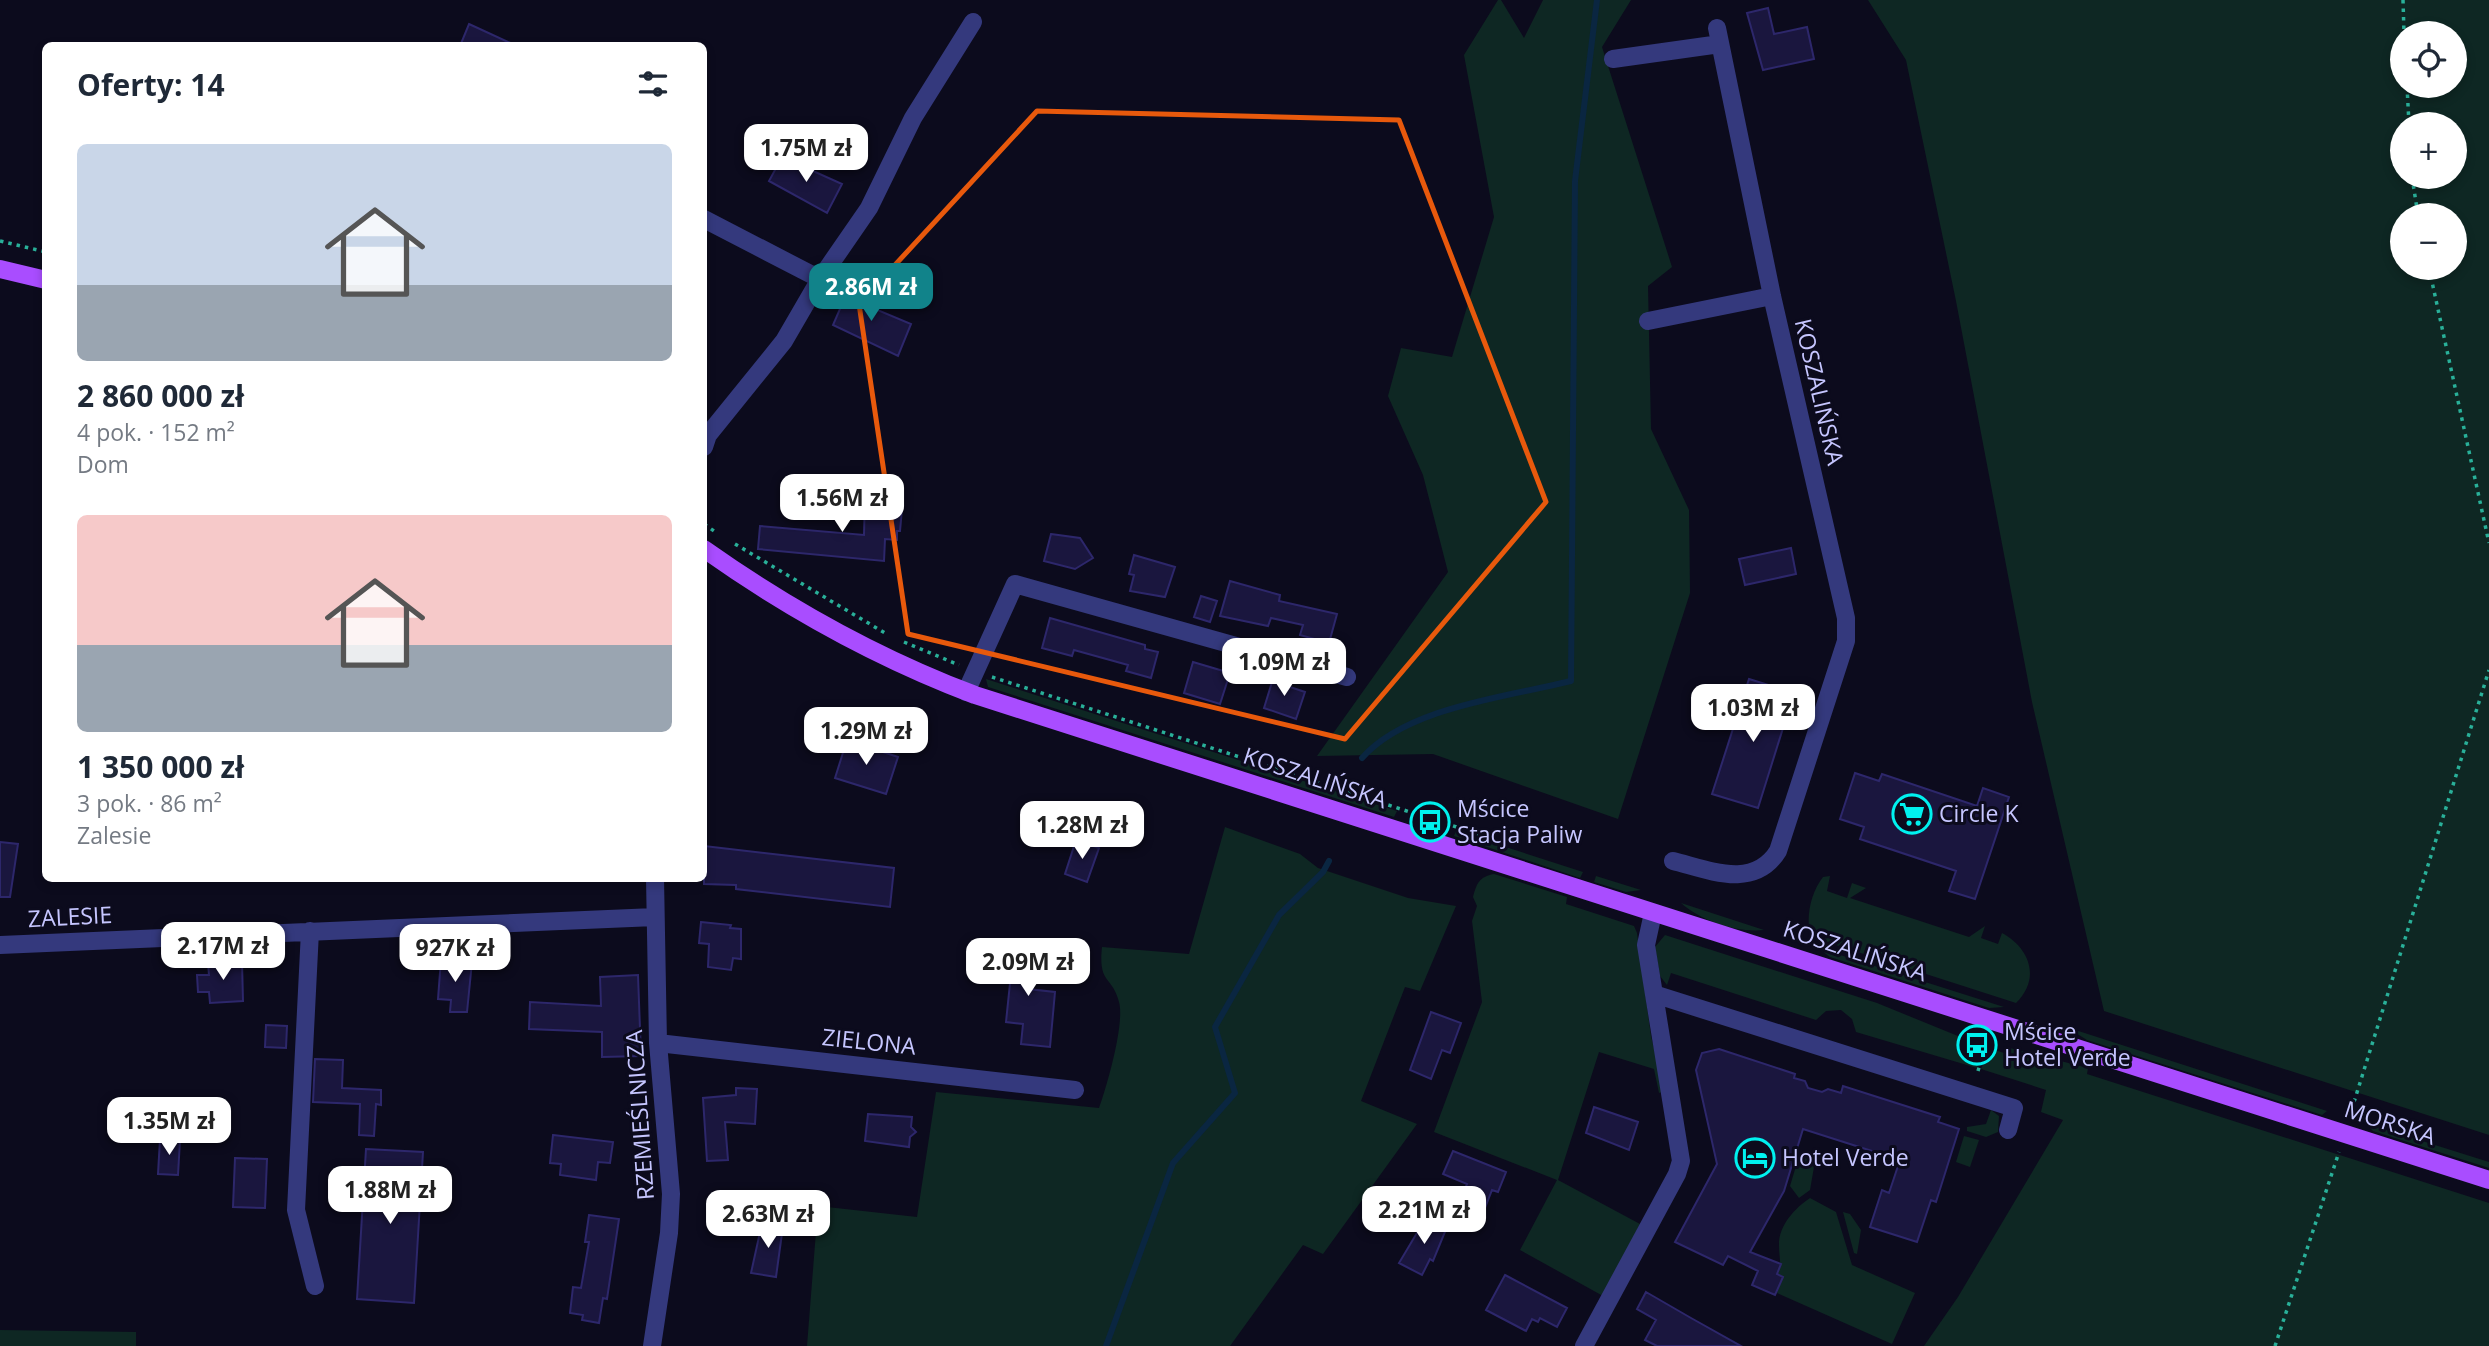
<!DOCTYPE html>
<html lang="pl">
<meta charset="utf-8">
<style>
body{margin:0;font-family:"Open Sans",sans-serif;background:#f6f6f7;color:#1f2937;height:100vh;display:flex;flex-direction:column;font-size:26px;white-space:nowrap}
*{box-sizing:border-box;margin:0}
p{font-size:23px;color:#747a83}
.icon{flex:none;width:38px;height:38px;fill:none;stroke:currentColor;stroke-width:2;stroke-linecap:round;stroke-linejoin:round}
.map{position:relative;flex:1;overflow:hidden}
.panel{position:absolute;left:42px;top:42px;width:665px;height:840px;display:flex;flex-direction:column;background:#fff;border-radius:10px;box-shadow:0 4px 10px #0003}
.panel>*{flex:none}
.controls{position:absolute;left:2390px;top:21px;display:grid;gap:14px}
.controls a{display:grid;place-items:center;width:77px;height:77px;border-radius:50%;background:#fff;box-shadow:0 4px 10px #0003;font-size:35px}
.price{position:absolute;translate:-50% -60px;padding:0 16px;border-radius:14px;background:#fff;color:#222;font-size:23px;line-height:46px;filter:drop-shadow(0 2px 4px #0008)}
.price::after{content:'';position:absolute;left:50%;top:42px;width:21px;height:16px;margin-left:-10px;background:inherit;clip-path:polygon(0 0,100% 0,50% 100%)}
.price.selected{background:#11838a;color:#fff}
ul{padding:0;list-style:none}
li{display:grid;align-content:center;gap:14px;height:371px;padding:0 35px}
li span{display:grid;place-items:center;height:217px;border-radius:10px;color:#555}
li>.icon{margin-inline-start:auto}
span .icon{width:126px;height:126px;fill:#fffc;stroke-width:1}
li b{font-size:30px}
h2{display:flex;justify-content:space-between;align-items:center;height:84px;padding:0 35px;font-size:30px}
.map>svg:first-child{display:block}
.green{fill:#0e2723;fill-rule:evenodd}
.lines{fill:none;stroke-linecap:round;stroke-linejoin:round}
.stream{stroke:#0a2641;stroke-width:6}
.building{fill:#1a163e;stroke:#2d276b;stroke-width:2}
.path{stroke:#29b099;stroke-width:3.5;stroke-dasharray:3.5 5;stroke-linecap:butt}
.minor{stroke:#34397d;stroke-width:18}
.major{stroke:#a94dff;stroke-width:18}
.marked{fill:none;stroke:#e8590c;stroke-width:5;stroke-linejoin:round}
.labels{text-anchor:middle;stroke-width:6;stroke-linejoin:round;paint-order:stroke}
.street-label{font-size:23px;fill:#c6c6ff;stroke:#0c0b1d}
.poi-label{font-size:23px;fill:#c6c6ff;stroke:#0c0b1d;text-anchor:start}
</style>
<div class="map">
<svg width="2489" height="1346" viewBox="0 0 2489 1346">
<rect width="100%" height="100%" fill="#0c0b1d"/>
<path class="green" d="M1498,0H1501L1524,38L1543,0H1631L1602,47L1672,267L1648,286L1651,429L1689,510L1690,593L1618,819L1433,754L1317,756L1448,572L1423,475L1388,396L1401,348L1452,357L1494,217L1464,55Z
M1868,0H2489V1135L2104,1011L2032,702L1956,301L1906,60ZM2403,33H2455V86H2403ZM2403,124H2455V177H2403ZM2403,215H2455V268H2403Z
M986,679L1397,811L1394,817L988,687Z
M1225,827L1300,854L1318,868L1408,898L1456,906L1420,991L1405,987L1361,1101L1417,1124L1323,1254L1303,1245L1230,1346H807L818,1206L917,1217L936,1092L1099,1108C1107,1086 1125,1023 1119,1002C1112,975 1098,985 1102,947L1189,954Z
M1456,831L1583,872L1580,878L1454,836Z
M1494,874L1567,897L1566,904L1634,926L1637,933L1651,1036L1664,1091L1659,1093L1654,1069L1599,1052L1558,1180L1640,1224L1603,1296L1520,1250L1557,1180L1434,1132L1482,1002L1472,921L1477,906L1473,897C1477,883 1479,877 1494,874Z
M1596,876L1641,890L1626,892L1594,882Z
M1830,876L1827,891L1847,898L1852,883L1866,888L1850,898L1969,937L1985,926L1981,938L1998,944L2002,933C2030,948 2041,979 2016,1003L1811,937C1805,918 1811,892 1823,877Z
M1681,903L1764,930C1737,933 1701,921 1681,903Z
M1665,935L1877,1003L1980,1045L1977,1068L1856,1032L1852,1019L1841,1010L1826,1011L1816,1020L1671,973L1667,985L1660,976L1655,947Z
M1818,948L2004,1007L1989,1008L1830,957Z
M2066,1027L2327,1111L2322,1115L2087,1040Z
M1989,1048L2007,1054L2010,1048L2088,1068L2087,1074L2489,1203V1346H1924L1958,1297L2063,1120L2041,1112L2046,1090L1981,1069Z
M1991,1110L1999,1116L1998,1132L1986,1137L1967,1131V1127L1986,1124Z
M2365,1123L2489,1162V1168L2373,1131Z
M1964,1136L1979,1140L1970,1167L1956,1162Z
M1799,1156L1811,1160L1814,1167L1810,1190L1799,1198L1790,1186Z
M1810,1198L1836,1212L1852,1265L1915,1293L1892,1344L1777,1293L1783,1277L1778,1274C1782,1263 1779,1257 1779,1246C1778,1226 1795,1208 1810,1198Z
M1843,1212L1850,1214L1861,1230L1857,1254L1854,1253Z
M0,1330L136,1332V1346H0Z"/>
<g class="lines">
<path class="stream" d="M1362,758C1407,707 1507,697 1571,681L1575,181L1597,0
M1106,1346L1173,1163L1235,1093L1215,1027L1279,915L1323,872L1329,861"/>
</g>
<path class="building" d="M1768,8L1774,34L1807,27L1814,59L1763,70L1747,13Z
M469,24L517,46H460Z
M782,157L842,184L827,213L769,181Z
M849,288L878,302L875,309L911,324L898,356L833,325Z
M865,495L903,498L900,531H897V540L885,539L884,561L758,549L760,526L864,535Z
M1051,534L1080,538L1093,558L1075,569L1044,561Z
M1791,548L1796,574L1745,585L1739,559Z
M1134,555L1175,567L1165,597L1130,591L1134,575L1129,574Z
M1230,581L1280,595L1279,601L1337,614L1329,643L1300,635L1303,625L1271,618L1268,626L1220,616Z
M1201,596L1217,601L1210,622L1194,617Z
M1050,618L1145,645V649L1158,652L1151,678L1126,671L1128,665L1074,650L1072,656L1042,648Z
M1193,662L1230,673L1220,704L1184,693Z
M1276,669L1280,670L1284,685L1305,692L1296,719L1264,708Z
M1749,679L1794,693L1758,808L1712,794Z
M847,740L898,757L886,794L835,778Z
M1855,773L1879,781L1882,774L1977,806L1983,788L2009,797L1975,899L1949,891L1956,871L1860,839L1864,827L1840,819Z
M1076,840L1099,848L1087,882L1065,874Z
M0,842L18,844L10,897H0Z
M704,846L894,868L890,907L736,889V885L704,884Z
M701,922L731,925L730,928L741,929V959L733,958L731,970L708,967L709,944L699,943Z
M1001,944L1033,947L1028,989L1055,992L1050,1047L1021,1044L1023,1024L1006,1022L1012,964L999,963Z
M441,959L472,962L467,1012H450L451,1000L438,999Z
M242,962L243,1001L210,1003L209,992H198L197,975H209L208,963Z
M638,975L641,1056L602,1057V1032L529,1029L530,1002L601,1006L600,977Z
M1431,1012L1461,1023L1450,1053L1442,1050L1431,1079L1410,1070Z
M266,1025L287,1026L286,1048L265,1047Z
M1719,1049L1795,1074L1794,1078L1805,1081L1808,1088L1822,1092L1828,1089L1841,1093L1843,1086L1940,1117L1938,1122L1959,1129L1936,1202L1931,1200L1917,1242L1870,1227L1882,1190L1889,1193L1900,1160L1803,1129L1784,1191L1750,1252L1781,1264L1777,1274L1783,1277L1775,1295L1752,1285L1758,1271L1728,1256L1723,1265L1675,1242L1717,1164L1696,1070L1702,1053Z
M315,1059L343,1060L342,1088L381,1090V1105L376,1104L374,1136L359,1135L360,1104L313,1102Z
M736,1088L757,1089L755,1124L725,1122L728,1160L707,1161L703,1098L736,1095Z
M1594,1107L1638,1122L1629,1150L1586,1133Z
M868,1114L912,1117L911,1127L916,1132L910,1137L909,1147L865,1141Z
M553,1135L613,1142L610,1163L598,1162L596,1180L560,1175L561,1164L550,1163Z
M160,1139L180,1140L178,1175L158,1174Z
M366,1149L423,1152L414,1303L357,1299Z
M1453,1151L1506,1172L1498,1192L1492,1190L1483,1213L1459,1203L1467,1184L1443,1174Z
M235,1158L267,1159L265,1208L233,1207Z
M589,1215L619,1219L607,1299L603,1298L599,1323L582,1320L583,1315L570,1313L573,1287L581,1288L589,1242H585Z
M1427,1216L1447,1227L1433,1261L1430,1259L1422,1275L1399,1263Z
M762,1223L783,1226L776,1277L751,1273Z
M1505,1275L1567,1308L1557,1327L1540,1318L1538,1322L1532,1319L1526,1331L1486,1310Z
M1646,1292L1691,1318L1741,1346H1657L1645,1340L1656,1320L1637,1309Z"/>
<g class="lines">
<path class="path" d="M2403,0L2404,33
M2407,86L2409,124
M2412,177L2418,215
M0,241L46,252
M2429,268L2489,543
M704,524L714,531
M735,544L885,633
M904,642L959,665
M992,677L1478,834
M1978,1071L1987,1040
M2349,1118L2489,670
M2275,1346L2339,1152"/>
<path class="minor" d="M1613,59L1720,44
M704,219L820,279
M1648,321L1772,296
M704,447L708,435L784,341L820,279L869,208L913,118L973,22
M966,692L1015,584L1347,677
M1673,861C1709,870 1754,890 1778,851L1846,641V618L1772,296L1717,28
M310,931L296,1210L315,1286
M0,945L655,917
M1654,994L2014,1108L2008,1130
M658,1043L1075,1090
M652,1346L669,1233L671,1194L658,1043L655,878
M1584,1346L1677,1174L1681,1161L1646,945L1653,913"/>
<path class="major" d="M0,269L46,280
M704,549C789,609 877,658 975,695L2489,1180"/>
</g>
<path class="marked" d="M1037,111L1399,120L1546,502L1345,739L908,634L859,304Z"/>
<defs>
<g id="supermarket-ring" transform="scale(2.0125)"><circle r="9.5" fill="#0c0b1d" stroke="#00f1ef" stroke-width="1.5"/><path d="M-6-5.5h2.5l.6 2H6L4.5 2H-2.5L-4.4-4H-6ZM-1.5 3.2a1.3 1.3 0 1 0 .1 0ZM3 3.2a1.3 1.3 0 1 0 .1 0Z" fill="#00f1ef"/></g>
<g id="bus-ring" transform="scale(2.0125)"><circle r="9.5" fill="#0c0b1d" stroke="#00f1ef" stroke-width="1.5"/><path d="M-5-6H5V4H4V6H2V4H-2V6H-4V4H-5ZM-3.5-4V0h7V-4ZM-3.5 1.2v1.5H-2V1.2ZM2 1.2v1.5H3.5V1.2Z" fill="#00f1ef"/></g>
<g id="hotel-ring" transform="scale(2.0125)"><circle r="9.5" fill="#0c0b1d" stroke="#00f1ef" stroke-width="1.5"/><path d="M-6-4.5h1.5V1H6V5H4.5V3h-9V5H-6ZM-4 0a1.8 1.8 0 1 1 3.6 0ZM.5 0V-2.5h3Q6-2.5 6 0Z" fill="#00f1ef"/></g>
</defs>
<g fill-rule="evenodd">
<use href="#supermarket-ring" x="1912" y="814"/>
<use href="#bus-ring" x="1430" y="822"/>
<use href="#bus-ring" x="1977" y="1045"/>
<use href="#hotel-ring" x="1755" y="1158"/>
</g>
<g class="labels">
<g class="street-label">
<text transform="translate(1819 392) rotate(77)" y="8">KOSZALIŃSKA</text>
<text transform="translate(1315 778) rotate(18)" y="8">KOSZALIŃSKA</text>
<text transform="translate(70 917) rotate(-3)" y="8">ZALESIE</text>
<text transform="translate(1855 951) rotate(18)" y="8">KOSZALIŃSKA</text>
<text transform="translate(869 1042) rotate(6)" y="8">ZIELONA</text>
<text transform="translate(640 1115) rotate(-94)" y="8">RZEMIEŚLNICZA</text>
<text transform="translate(2390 1123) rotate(18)" y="8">MORSKA</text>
</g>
<g class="poi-label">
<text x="1457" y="817">Mścice<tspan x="1457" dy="26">Stacja Paliw</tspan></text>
<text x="1939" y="822">Circle K</text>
<text x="2004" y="1040">Mścice<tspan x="2004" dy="26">Hotel Verde</tspan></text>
<text x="1782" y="1166">Hotel Verde</text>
</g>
</g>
</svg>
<div class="controls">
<a><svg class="icon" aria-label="locate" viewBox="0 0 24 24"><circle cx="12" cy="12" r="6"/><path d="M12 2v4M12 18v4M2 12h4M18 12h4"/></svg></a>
<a>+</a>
<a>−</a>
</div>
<b class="price" style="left:806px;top:184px">1.75M zł</b>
<b class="price selected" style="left:871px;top:323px">2.86M zł</b>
<b class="price" style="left:842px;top:534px">1.56M zł</b>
<b class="price" style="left:1284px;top:698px">1.09M zł</b>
<b class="price" style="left:1753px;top:744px">1.03M zł</b>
<b class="price" style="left:866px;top:767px">1.29M zł</b>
<b class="price" style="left:1082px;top:861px">1.28M zł</b>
<b class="price" style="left:223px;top:982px">2.17M zł</b>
<b class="price" style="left:455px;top:984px">927K zł</b>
<b class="price" style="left:1028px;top:998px">2.09M zł</b>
<b class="price" style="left:169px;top:1157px">1.35M zł</b>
<b class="price" style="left:390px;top:1226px">1.88M zł</b>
<b class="price" style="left:1424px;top:1246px">2.21M zł</b>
<b class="price" style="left:768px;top:1250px">2.63M zł</b>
<section class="panel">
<h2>Oferty: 14<svg class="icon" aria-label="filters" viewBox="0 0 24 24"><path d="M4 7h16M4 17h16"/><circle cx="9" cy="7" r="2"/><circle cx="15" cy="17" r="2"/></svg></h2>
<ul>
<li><span style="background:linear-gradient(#c9d6e8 65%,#9aa5b1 0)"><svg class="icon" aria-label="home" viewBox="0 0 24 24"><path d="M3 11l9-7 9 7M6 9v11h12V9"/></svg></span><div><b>2 860 000 zł</b><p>4 pok. · 152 m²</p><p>Dom</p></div></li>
<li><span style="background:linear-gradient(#f6c9c9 60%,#9aa5b1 0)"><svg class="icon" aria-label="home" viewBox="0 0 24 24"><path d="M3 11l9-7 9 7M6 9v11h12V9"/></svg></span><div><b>1 350 000 zł</b><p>3 pok. · 86 m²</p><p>Zalesie</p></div></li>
</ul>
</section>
</div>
